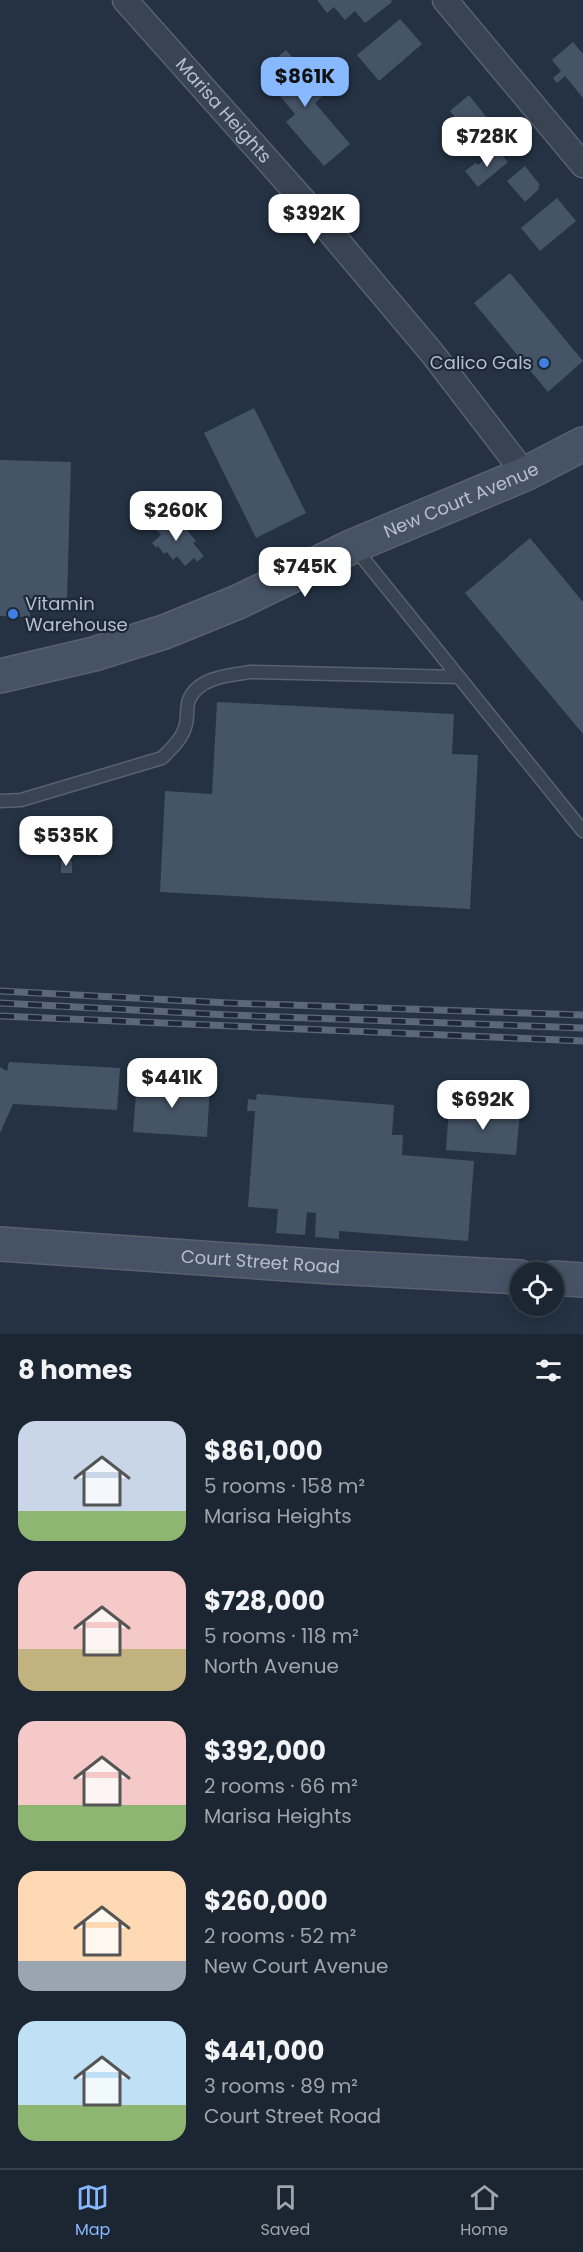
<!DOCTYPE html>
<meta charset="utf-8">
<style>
body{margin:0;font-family:Poppins,sans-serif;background:#242e3a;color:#f1f3f6;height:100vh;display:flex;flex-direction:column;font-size:22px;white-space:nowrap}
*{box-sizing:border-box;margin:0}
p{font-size:20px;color:#a0a5ac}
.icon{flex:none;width:33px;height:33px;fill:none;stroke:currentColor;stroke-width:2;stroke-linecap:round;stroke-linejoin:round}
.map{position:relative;height:1334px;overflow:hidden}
.panel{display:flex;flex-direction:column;background:#1b2632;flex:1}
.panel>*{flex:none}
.buttons{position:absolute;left:510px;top:1262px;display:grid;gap:12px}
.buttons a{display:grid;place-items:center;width:54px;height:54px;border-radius:50%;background:#1b2632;box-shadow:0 3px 15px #0003,0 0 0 2px #39434d;font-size:30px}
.price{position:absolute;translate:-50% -51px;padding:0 14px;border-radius:12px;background:#fff;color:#222;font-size:20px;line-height:39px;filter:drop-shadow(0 2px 3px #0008)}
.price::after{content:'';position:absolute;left:50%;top:36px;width:18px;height:14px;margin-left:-9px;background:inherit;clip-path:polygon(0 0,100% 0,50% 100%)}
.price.on{background:#88b8ff;color:#111}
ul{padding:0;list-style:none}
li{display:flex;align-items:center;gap:18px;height:150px;padding:0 18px}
li span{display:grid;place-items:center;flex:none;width:168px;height:120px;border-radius:18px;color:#555}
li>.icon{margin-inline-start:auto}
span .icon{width:72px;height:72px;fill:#fffc;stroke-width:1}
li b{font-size:26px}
h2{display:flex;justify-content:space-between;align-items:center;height:72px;padding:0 18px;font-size:26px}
.tabs{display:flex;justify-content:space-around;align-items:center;height:84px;border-top:2px solid #39434d;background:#1b2632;font-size:16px;color:#a0a5ac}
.tabs a{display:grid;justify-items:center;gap:3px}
.tabs .on{color:#88b8ff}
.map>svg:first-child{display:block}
.building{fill:#465467}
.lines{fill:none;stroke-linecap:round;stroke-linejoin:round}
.lane-casing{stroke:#576270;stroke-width:15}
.street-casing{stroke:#576270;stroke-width:27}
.secondary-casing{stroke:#576270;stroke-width:36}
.lane{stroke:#394452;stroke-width:12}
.street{stroke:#394452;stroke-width:24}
.secondary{stroke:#465366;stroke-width:33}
.rail-casing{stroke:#5a6879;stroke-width:7}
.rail{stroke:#1d2938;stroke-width:4.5;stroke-dasharray:14;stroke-linecap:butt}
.shop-dot{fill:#3f7fe0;stroke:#1d2938;stroke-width:2}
.labels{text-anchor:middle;stroke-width:4.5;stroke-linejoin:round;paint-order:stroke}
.street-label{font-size:18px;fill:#b6bfcc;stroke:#1d2938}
.poi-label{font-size:18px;fill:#b6bfcc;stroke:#1d2938;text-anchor:end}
</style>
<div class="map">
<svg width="583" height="1334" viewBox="0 0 583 1334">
<rect width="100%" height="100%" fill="#243243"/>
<path class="building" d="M317,0H391L392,2L365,23L355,11L345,20L334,7L327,13Z
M400,19L422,44L379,81L357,55Z
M573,42L583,54V98L565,76L557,83L553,78L561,71L552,60Z
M286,50L324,95L315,103L350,144L324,166L286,122L295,114L260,72Z
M469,95L494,127L475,142L450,111Z
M497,149L508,162L478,187L465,171L476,163L478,165Z
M525,166L540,185L538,187L539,189L525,202L507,181Z
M557,198L576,221L540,251L521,228Z
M510,273L583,361L548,392L474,303Z
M254,408L306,513L256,538L204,433Z
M0,460L71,462L67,600L30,599V617L0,616Z
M168,515L182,532L186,529L196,541L193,543L204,556L197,562L194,558L185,566L177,556L173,560L167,552L164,554L158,546L156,548L152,543L161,535L154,527Z
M530,538L583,602V734L465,593Z
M217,702L454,714L452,754L478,755L470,909L160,892L165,791L212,794Z
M61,861H72V873H61Z
M9,1062L120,1068L117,1110L13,1104L0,1133V1067L7,1071Z
M137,1080L210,1085L207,1137L133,1132Z
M257,1094L394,1105L392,1135H403L402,1155L474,1161L468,1241L339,1231V1239L315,1237L316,1213L307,1212L305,1235L276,1233L278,1209L248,1207L255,1111H247L248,1099L256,1100Z
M449,1107L520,1113L516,1155L446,1150Z"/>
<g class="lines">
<g class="lane-casing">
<path id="lane" d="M354,547L583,831
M0,801L21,800L162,758C172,748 183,738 186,724C188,716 186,707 189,700C198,677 230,675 251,672L459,677"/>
</g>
<g class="street-casing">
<g id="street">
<path id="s1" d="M125,0L304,201L432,353L525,474"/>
<path d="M445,0L583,165"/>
</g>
</g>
<g class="secondary-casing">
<g id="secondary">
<path id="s2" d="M0,676L94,654L164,632L238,602L353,546L525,474L583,444"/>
<path id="s3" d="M0,1244L332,1267L520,1277"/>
<path d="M554,1278L583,1280"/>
</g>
</g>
<use href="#lane" class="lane"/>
<use href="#street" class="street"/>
<use href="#secondary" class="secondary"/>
<g class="rail-casing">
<path id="rail" d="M0,991L229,1003L583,1015
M0,1003L229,1015L583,1028
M0,1016L583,1041"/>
</g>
<use href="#rail" class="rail"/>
</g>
<g class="shop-dot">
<circle cx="544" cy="363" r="6"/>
<circle cx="13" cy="614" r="6"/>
</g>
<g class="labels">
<g class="street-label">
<text dy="6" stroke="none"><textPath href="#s1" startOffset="148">Marisa Heights</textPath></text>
<text dy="6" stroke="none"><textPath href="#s2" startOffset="495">New Court Avenue</textPath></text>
<text dy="6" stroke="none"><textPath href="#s3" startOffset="261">Court Street Road</textPath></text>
</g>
<g class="poi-label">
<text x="532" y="369">Calico Gals</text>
<text x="25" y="610" text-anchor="start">Vitamin<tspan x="25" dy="21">Warehouse</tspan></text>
</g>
</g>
</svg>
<div class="buttons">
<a><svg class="icon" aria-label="locate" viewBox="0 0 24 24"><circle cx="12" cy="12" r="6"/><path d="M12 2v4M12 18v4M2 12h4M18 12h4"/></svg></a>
</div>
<b class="price on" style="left:305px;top:108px">$861K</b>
<b class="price" style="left:487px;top:168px">$728K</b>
<b class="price" style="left:314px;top:245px">$392K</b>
<b class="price" style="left:176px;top:542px">$260K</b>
<b class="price" style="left:305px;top:598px">$745K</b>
<b class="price" style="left:66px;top:867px">$535K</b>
<b class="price" style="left:172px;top:1109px">$441K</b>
<b class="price" style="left:483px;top:1131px">$692K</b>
</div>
<section class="panel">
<h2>8 homes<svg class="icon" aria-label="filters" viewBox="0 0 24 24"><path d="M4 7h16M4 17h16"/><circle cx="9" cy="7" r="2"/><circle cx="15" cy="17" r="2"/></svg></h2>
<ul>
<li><span style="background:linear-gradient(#c9d6e8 75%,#8fb573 0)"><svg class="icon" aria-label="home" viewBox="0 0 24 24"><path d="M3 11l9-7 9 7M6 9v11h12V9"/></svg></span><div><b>$861,000</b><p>5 rooms · 158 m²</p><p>Marisa Heights</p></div></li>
<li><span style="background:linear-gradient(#f6c9c9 65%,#c2b280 0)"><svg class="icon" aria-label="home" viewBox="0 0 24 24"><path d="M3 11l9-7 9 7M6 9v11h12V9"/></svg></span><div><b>$728,000</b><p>5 rooms · 118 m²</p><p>North Avenue</p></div></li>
<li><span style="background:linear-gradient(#f6c9c9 70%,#8fb573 0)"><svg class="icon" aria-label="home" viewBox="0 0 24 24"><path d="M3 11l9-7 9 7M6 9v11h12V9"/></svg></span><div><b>$392,000</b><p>2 rooms · 66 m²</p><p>Marisa Heights</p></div></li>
<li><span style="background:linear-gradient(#ffd9b3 75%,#9aa5b1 0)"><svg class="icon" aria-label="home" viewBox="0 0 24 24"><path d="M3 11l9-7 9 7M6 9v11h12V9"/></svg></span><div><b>$260,000</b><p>2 rooms · 52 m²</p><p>New Court Avenue</p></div></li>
<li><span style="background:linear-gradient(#bfe0f5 70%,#8fb573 0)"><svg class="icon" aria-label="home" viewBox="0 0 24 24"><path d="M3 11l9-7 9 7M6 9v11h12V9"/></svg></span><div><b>$441,000</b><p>3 rooms · 89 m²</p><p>Court Street Road</p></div></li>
</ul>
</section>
<nav class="tabs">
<a class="on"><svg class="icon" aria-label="map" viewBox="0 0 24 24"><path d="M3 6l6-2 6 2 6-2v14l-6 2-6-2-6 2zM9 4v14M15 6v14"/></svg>Map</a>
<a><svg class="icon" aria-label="saved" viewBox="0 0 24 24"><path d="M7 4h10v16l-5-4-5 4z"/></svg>Saved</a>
<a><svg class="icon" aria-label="home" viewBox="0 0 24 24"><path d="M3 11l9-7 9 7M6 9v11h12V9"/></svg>Home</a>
</nav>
